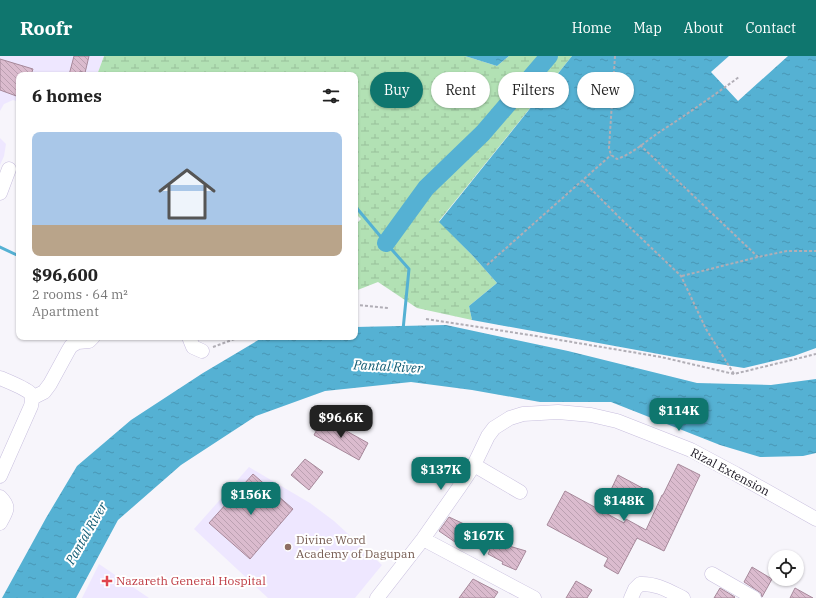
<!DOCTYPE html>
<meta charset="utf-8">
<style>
body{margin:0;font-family:"IBM Plex Serif",serif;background:#f2f2f2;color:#222;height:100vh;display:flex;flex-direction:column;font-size:15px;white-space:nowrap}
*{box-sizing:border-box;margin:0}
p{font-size:13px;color:#767676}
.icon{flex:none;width:22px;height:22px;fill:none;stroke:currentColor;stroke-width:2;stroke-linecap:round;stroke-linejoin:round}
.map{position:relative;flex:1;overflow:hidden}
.details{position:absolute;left:16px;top:16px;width:342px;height:268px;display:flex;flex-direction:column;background:#fff;border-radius:8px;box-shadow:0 1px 3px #0004}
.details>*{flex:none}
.banner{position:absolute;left:370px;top:16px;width:380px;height:36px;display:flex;gap:8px}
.controls{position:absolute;left:768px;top:494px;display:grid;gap:8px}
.controls a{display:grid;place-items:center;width:36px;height:36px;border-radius:50%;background:#fff;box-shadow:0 1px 3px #0004;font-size:20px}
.price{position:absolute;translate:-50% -34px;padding:0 9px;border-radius:8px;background:#0f766e;color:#fff;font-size:13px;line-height:26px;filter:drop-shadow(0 1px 2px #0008)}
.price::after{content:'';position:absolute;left:50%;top:24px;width:12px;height:9px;margin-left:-6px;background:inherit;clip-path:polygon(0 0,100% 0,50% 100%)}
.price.current{background:#222;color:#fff}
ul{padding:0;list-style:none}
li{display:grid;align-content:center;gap:8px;height:212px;padding:0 16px}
li span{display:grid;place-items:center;height:124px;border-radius:8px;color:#555}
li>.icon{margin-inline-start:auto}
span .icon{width:72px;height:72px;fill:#fffc;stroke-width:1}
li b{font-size:17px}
h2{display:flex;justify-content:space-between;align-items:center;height:48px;padding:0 16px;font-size:17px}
.tag{padding:0 14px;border-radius:18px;background:#fff;box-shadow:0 1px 3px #0004;font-size:14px;line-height:36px}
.tag.current{background:#0f766e;color:#fff}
header{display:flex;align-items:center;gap:24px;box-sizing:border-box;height:56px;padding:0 20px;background:#0f766e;color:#fff}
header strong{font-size:19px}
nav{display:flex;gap:22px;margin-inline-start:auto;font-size:14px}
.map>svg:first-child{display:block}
.built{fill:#eee7ff}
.wetland{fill:url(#wetland-marsh)}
.water{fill:url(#water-ripples)}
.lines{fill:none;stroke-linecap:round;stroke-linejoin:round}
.stream{stroke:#55b1d3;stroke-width:3}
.river{stroke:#55b1d3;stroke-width:18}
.building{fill:url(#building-back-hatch);stroke:#a6889a}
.minor-casing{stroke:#c8bfde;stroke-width:15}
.path{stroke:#b1aeb6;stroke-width:2;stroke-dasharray:3 2;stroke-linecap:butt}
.minor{stroke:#fff;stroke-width:14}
.education-dot{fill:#8d6e63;stroke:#fff;stroke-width:1.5}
.health-dot{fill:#e0444e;stroke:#fff;stroke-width:1.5}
.labels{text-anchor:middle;stroke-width:4;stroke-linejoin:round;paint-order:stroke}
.street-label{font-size:12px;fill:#191520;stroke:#fff}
.education-label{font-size:12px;fill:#785e54;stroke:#fff;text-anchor:start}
.health-label{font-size:12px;fill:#be3a42;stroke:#fff;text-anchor:start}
.water-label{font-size:13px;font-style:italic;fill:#0e5a72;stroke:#fff}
</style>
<header>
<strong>Roofr</strong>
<nav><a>Home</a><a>Map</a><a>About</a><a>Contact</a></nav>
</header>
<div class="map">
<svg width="816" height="542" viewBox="0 0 816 542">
<defs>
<pattern id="wetland-marsh" width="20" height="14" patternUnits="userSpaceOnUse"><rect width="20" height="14" fill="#b2e1b4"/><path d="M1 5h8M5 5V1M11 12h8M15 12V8" fill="none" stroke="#98c09a"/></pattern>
<pattern id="water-ripples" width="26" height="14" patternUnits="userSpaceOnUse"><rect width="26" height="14" fill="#55b1d3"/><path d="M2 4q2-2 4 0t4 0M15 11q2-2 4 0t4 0" fill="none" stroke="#4997b5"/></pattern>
<pattern id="building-back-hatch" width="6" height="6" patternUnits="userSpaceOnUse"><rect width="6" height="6" fill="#dbbbce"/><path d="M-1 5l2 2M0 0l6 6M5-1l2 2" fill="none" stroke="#bba0b1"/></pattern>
</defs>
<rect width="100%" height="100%" fill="#f7f5fb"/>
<path class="built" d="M0,0H104L97,19H19V46L13,44L4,48L0,55Z
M0,82L6,88L4,100L0,109Z
M249,411L310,447L334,465L382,509L355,542H268L194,473Z
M99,508L149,542H82Z"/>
<path class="wetland" d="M104,0H465L497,10L509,0H572L439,165L473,200L497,227L469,250L472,264L417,252L378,226L355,235V169L361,163L355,157V19H97Z"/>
<path class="water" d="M465,0H509L497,10Z
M572,0H729L711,16L738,45L788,0H816V292L794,300L744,312L675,301L472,264L469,250L497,227L473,200L439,166Z
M446,269L568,295L697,327L771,329L816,323V397L803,400L760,401L720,389L611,346H540L472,334L411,326L325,335L256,360L181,409L118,464L76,542H2L46,462L77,410L131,364L203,317L260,283L275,281H355V271Z"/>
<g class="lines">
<path class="stream" d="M355,150L386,187L409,213L403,274
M0,191L19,200"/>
<path class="river" d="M386,187L426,132L483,77L549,0"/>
</g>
<path class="building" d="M74,0H89L85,17L80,15V19H69Z
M0,3L33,13L31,19H19V41L0,34Z
M323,362L368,387L359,404L314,379Z
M305,403L323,416L309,434L291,419Z
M678,408L700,419L664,495L637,482L618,518L604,510L608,502L547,469L565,435L624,467L626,463L646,474L662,439H663Z
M253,418L293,453L250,503L209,467Z
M618,419L648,435L638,456L608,440Z
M449,461L464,468L455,486L439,475Z
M485,474L493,479L492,481L509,490L526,495L516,514L502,508L503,506L488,498L490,494L478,487Z
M752,511L772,523L762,541L761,537L758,535L744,526Z
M473,523L498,536L494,542H459Z
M576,525L592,534L587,542H566Z
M720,532L735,541L734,542H714Z
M795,532L813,542H790Z"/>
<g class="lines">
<g class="minor-casing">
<path id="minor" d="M0,137L9,113
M189,281L193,291L202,295
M0,322C7,325 25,332 30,337C33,341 32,346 31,350L0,420
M32,342L44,336L50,328L68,295L71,290L78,286L89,285L93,281
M474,409L520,436
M0,441C11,452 6,455 0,467
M423,483L534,542
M712,518L754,542
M377,542L423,483L458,433L474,409L488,380L494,372L510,362L523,358L558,356L591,359L617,365L691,394L736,418L816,463
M631,542L635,533L640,528C656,527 669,535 683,542"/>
</g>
<path class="path" d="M615,0L609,92L611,99L617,103C632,98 645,86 658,77C686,59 713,40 739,21
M640,89L758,201
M583,125L620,162L681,220L706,273L734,318
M487,209L611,99
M682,220L758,201L787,195H816
M355,249H357L388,252
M426,263L530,279L661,301L734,318L816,298
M213,291L240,281"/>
<use href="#minor" class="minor"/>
</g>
<circle class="education-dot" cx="288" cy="491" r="4"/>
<path class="health-dot" d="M105 519h4v4h4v4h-4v4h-4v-4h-4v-4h4z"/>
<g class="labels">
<g class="street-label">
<text transform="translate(730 416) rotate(28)" y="4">Rizal Extension</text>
</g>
<g class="education-label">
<text x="296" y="488">Divine Word<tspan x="296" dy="14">Academy of Dagupan</tspan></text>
</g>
<g class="health-label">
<text x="116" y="529">Nazareth General Hospital</text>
</g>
<g class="water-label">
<text transform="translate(388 310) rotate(3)" y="5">Pantal River</text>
<text transform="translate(86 477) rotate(-60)" y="5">Pantal River</text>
</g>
</g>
</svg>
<div class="controls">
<a><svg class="icon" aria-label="locate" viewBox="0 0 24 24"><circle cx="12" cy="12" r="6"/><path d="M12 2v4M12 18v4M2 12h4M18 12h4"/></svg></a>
</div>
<b class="price" style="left:679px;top:376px">$114K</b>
<b class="price current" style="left:341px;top:383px">$96.6K</b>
<b class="price" style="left:441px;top:435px">$137K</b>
<b class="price" style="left:251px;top:460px">$156K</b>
<b class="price" style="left:624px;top:466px">$148K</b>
<b class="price" style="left:484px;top:501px">$167K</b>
<div class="banner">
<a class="tag current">Buy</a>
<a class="tag">Rent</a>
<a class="tag">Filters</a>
<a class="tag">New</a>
</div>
<section class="details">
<h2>6 homes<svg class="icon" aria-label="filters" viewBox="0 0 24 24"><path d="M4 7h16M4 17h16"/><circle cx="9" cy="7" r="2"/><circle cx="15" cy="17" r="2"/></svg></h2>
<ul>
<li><span style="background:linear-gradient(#a9c7e8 75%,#b9a48a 0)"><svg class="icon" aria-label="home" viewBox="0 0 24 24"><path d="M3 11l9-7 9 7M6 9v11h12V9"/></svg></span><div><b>$96,600</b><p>2 rooms · 64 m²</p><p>Apartment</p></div></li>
</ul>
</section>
</div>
